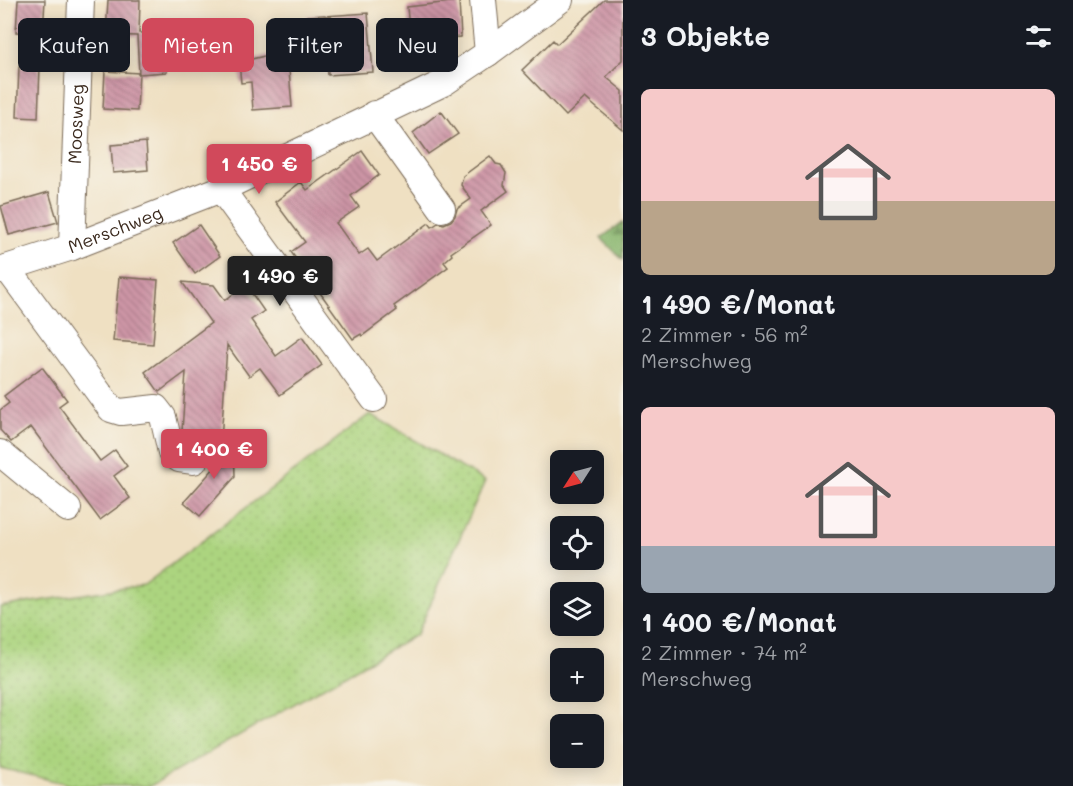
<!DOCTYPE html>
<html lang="de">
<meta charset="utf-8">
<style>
body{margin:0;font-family:Mali,sans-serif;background:#242831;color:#f1f3f6;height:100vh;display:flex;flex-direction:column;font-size:22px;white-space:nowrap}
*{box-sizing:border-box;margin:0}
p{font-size:20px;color:#9ea1a6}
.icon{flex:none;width:33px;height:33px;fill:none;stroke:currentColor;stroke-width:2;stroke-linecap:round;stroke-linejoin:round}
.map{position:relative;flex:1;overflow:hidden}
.side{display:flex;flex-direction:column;background:#171b24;width:450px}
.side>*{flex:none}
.top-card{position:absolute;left:18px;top:18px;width:514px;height:54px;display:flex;gap:12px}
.needle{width:39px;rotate:234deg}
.buttons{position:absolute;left:550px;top:450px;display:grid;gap:12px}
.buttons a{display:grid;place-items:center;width:54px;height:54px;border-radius:9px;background:#171b24;box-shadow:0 3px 15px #0003;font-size:30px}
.price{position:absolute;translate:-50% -51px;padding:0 14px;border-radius:6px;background:#d1495b;color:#fff;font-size:20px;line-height:39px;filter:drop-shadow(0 2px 3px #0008)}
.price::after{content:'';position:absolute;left:50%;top:36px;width:18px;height:14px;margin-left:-9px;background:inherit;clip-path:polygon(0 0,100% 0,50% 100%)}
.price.current{background:#222;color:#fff}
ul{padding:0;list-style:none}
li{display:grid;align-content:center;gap:12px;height:318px;padding:0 18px}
li span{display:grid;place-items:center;height:186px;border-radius:9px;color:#555}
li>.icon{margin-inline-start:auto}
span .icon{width:108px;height:108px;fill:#fffc;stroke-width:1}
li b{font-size:26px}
h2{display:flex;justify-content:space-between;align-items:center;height:72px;padding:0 18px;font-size:26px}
.pill{padding:0 21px;border-radius:9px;background:#171b24;box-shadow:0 3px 15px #0003;font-size:21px;line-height:54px}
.pill.current{background:#d1495b;color:#fff}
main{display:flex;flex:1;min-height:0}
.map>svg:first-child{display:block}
.grass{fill:url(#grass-dots);stroke:#747f4e;stroke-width:1.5}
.forest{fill:url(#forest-firs);stroke:#627046;stroke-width:1.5}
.building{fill:url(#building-back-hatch)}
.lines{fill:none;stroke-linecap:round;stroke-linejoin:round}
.minor-casing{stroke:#7a6a57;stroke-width:28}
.minor{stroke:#fff;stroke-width:26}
.labels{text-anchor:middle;stroke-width:5;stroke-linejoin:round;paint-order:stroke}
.street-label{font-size:18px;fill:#3b2a1e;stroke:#f7f3e8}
</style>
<main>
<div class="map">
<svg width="623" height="786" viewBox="0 0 623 786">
<defs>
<pattern id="grass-dots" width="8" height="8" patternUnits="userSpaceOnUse" patternTransform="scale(1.5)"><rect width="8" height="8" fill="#acd47f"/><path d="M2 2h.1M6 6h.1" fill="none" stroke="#95b66d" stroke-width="1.8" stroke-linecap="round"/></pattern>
<pattern id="forest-firs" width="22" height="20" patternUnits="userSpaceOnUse" patternTransform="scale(1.5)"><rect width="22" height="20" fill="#89b66e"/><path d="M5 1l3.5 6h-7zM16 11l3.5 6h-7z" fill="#71945a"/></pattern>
<pattern id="building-back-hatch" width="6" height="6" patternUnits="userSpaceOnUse" patternTransform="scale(1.5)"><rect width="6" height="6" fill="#cd95a6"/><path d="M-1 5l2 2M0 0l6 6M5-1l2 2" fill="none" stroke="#a87a87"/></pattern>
</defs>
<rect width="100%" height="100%" fill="#f7f3e8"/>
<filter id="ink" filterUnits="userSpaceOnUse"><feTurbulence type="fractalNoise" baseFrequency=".0167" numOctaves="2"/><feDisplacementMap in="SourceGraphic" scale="12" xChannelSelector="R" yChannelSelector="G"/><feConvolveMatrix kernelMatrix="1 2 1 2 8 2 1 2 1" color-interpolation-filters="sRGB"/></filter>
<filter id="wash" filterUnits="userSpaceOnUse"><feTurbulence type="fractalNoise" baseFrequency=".008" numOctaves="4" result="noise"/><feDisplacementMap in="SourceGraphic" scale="24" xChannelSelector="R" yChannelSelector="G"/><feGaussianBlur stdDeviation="1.35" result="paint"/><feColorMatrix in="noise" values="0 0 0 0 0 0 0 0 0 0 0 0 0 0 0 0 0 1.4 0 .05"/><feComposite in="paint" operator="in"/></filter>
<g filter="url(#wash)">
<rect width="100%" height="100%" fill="#efe0c2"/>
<path class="grass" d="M370,414L485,481L417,634L150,786H76L0,768V607L144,585Z"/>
<path class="forest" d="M623,222V260L601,238Z"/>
<g id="blocks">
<path class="building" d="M18,0H45L43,33L16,32Z
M108,0H140L139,33L163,32L167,72L139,74L137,36L106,35Z
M604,0H623V60L606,77L623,91V130L585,98L566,116L522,70L553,40L557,44Z
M459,1L461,37L410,40L407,7Z
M368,13L373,72L328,75L327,55L288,58L292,107L253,110L251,82L241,83L239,62L286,51L285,38L308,36L307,16L325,15V16Z
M19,67L40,68L38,118L17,117Z
M105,71L139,73L137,111L103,109Z
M441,111L458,134L428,154L413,133Z
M146,142L148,170L113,173L111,145Z
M362,151L379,175L351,196L359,207L336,223L359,255L368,249L377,261L429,223L432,227L438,223L444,224L451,221L455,216L457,209L471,199L461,185L463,176L490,156L496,164L501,165L506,173L504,185L508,191L481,211L491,225L451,253L452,255L444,262L448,267L394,306L397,310L362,336L361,334L353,339L291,252L305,242L275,202L301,182L307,190Z
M49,192L58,222L9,235L1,206Z
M199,225L220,256L195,274L173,243Z
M119,277L158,280L153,344L113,341Z
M182,282L214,285L225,300L246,285L264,311L251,320L276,356L302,337L322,365L280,395L260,368L249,376L227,345L221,442L183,439L182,431L186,372L159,392L145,372L211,323Z
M42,367L67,400L59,406L100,461L115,450L127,466L114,476L130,498L100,520L31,427L11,442L0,430V410L9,403L4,396Z
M234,443L235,477L200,516L184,502L216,466L215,444Z"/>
</g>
</g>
<g filter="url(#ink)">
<use href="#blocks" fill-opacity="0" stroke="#7a6a57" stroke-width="1.5"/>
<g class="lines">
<g class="minor-casing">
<g id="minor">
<path d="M483,0L488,53"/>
<path d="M374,114L442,209"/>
<path d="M221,189L374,399"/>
<path id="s1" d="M72,247L81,0"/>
<path d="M7,268L111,409L121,412L156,408L163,417L171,452L179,459L194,461"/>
<path id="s2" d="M0,270L72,247L221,189L445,82L488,53L560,0"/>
<path d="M0,453L68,509"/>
</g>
</g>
<use href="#minor" class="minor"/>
</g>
</g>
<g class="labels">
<g class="street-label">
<text dy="6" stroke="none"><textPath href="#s1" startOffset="123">Moosweg</textPath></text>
<text dy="6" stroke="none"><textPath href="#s2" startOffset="122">Merschweg</textPath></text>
</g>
</g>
</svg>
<div class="buttons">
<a><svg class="needle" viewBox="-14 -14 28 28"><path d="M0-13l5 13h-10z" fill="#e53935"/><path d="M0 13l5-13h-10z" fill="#9ea1a6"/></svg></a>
<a><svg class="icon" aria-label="locate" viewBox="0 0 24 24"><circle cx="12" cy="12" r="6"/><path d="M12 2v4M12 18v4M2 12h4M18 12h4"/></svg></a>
<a><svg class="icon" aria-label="layers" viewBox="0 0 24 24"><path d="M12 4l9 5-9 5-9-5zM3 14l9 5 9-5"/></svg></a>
<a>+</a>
<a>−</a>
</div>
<b class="price" style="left:259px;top:195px">1 450 €</b>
<b class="price current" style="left:280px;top:307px">1 490 €</b>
<b class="price" style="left:214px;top:480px">1 400 €</b>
<div class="top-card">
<a class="pill">Kaufen</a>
<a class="pill current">Mieten</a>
<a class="pill">Filter</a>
<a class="pill">Neu</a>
</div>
</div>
<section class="side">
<h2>3 Objekte<svg class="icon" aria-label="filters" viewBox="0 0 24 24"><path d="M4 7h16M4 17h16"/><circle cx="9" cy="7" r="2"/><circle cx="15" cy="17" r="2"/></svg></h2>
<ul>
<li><span style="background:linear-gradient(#f6c9c9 60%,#b9a48a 0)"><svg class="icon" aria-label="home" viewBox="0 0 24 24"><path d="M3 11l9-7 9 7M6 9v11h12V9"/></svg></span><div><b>1 490 €/Monat</b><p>2 Zimmer · 56 m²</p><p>Merschweg</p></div></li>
<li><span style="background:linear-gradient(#f6c9c9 75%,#9aa5b1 0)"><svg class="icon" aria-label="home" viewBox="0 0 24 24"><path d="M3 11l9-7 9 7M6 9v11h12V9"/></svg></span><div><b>1 400 €/Monat</b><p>2 Zimmer · 74 m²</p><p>Merschweg</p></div></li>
</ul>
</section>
</main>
